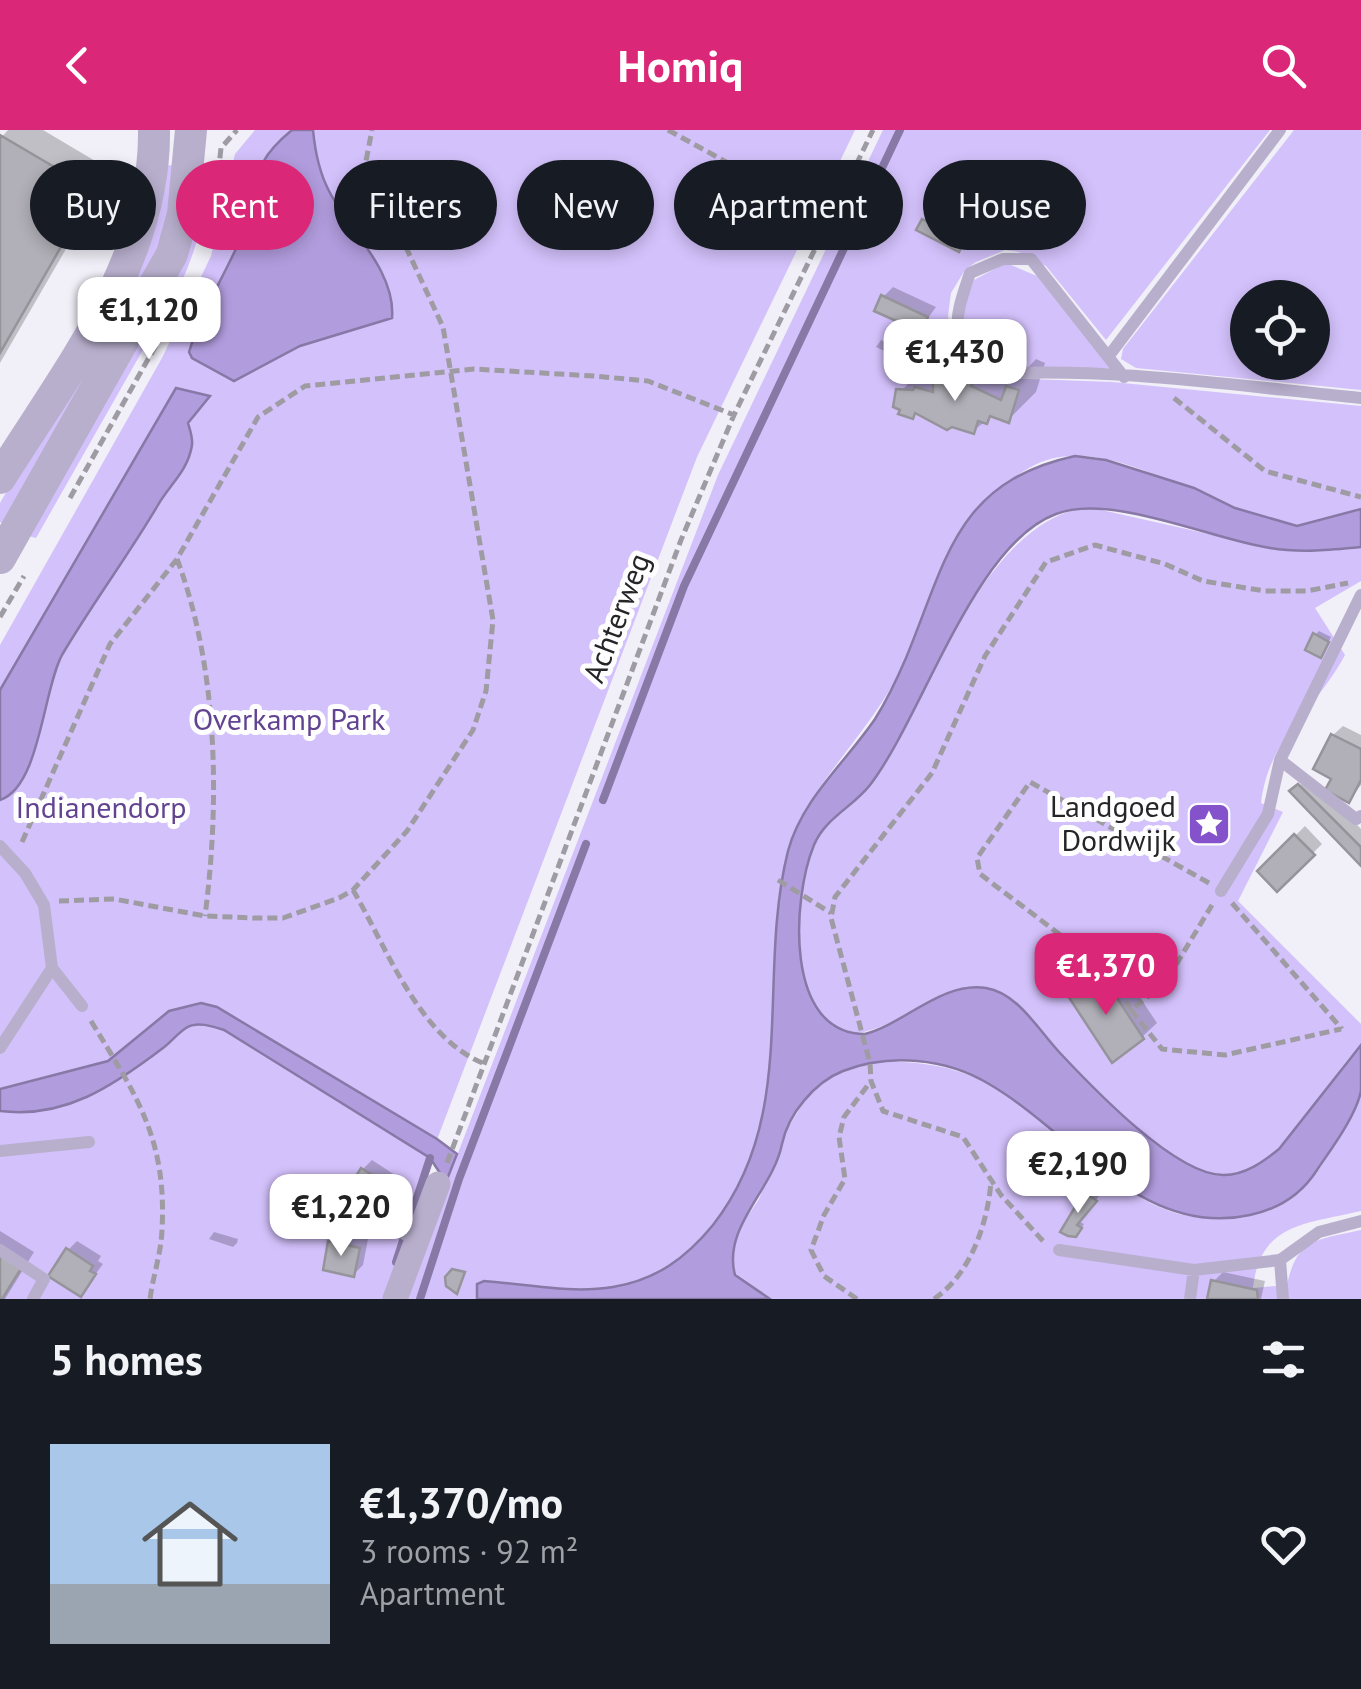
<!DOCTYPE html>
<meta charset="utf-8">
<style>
body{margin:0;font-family:"PT Sans",sans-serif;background:#242831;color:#f1f3f6;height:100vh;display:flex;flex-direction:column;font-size:38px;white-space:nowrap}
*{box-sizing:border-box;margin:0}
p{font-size:32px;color:#9ea1a6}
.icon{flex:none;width:55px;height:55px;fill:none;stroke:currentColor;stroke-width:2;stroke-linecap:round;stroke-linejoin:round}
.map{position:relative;height:1169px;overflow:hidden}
.details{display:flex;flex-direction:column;background:#171b24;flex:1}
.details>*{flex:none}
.guide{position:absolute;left:30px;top:30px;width:1302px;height:90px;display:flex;gap:20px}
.fabs{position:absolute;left:1230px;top:150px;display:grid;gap:20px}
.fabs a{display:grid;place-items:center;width:100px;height:100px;border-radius:50%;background:#171b24;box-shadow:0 5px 15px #0003;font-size:50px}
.price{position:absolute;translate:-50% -85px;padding:0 22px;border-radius:20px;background:#fff;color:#222;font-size:32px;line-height:65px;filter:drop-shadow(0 2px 5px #0008)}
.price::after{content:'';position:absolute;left:50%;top:60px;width:30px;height:22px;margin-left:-15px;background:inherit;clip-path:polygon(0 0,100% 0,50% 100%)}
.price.current{background:#db2777;color:#fff}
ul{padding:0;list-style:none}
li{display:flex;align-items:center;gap:30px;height:250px;padding:0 50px}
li+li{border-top:2px solid #363941}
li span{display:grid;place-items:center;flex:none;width:280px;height:200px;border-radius:0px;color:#555}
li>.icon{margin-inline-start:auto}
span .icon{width:120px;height:120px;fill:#fffc;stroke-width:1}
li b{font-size:42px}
h2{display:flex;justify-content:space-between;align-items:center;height:120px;padding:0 50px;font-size:42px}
.tag{padding:0 35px;border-radius:45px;background:#171b24;box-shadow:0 5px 15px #0003;font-size:35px;line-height:90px}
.tag.current{background:#db2777;color:#fff}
header{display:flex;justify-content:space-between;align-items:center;height:130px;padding:0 50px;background:#db2777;color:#fff;font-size:45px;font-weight:600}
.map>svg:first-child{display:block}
.green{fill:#d3c1fb;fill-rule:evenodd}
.water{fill:#b19cdd;stroke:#8778a6;stroke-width:2.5}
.shadow{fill:#0003}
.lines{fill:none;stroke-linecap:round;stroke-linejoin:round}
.stream{stroke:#8778a6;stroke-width:8}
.building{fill:#b1afb7;stroke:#96949b;stroke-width:2.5}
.path{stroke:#9e9ca2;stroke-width:5;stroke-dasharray:10 5;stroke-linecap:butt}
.service{stroke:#b8afcd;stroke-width:12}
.minor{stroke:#b8afcd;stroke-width:25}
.tertiary{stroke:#b8afcd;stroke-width:32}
.labels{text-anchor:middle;stroke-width:10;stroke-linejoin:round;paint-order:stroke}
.street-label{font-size:30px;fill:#252427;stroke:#fefefe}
.park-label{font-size:30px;fill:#614391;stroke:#fefefe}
.poi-label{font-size:30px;fill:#252427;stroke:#fefefe;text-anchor:end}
</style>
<header><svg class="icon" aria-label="back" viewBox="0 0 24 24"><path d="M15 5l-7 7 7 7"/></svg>Homiq<svg class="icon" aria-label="search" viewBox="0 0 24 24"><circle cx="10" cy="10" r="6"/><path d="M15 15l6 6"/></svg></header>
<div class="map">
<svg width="1361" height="1169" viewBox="0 0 1361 1169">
<rect width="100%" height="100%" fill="#f1eff7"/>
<path class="green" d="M255,0H855L697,327L430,1028L386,1169H0V515L162,228L211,126L235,24Z
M883,0H1270L1106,210L1046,136L1019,122L1005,120L976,132L965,140L951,163L948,186L954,220L968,235L1001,248L1112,252L1361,276V379C1342,387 1316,397 1295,396C1216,391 1109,292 1029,338C953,382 937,456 905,530C876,599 804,657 788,723C771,793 779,863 773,934C765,1027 714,1141 613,1157C571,1164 526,1155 484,1151L477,1154V1169H402L718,345Z
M1294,0H1361V260L1136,238L1121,229L1123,219ZM1248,168H1312V232H1248Z
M166,35L178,36L176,84L7,395L0,392V373L145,120Z
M196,38L210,41C207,81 198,114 182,151L36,408L25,405Z
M1006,133L1037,146L1110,238C1072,237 976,248 963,204C958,186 969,166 974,150Z
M1088,377L1271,418L1361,417V451L1315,478L1345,525C1315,581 1269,606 1261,673L1283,682L1238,771L1361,894V915C1326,950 1306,1004 1263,1032C1252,1039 1234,1046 1220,1045C1170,1041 1092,959 1059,922C1036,897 1019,868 985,859C943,847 891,909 844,903C787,877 793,764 814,715C826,686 859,674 875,648C926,567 985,390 1088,377Z
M872,931C916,932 943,933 983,951C1065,988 1130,1104 1231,1086C1245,1084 1263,1084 1276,1078C1319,1058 1340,1001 1361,963V1081C1307,1094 1260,1092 1253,1158L1287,1155C1297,1107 1318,1110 1361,1100V1169H770L735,1145L732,1116L739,1099L759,1069L784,1004L809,964L830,946Z"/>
<path class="water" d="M292,0H313C315,21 319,42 329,61C349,100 396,141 392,188L300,216L234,251L192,228L189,222C202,179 227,142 244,101C264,54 244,39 292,0Z
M176,258L210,266L188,293C190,300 193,308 192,315C188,341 170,354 158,375C128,426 92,474 62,525C43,560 40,657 0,670V560Z
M1075,326L1106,330L1194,358L1235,378L1297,396L1361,379V417C1331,420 1301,423 1270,418C1210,409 1112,363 1056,384C974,414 923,586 870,655C853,677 825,688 814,715C792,768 784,904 865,904C904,894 942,851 986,858C1018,863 1039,901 1060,923C1092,957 1176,1046 1224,1045C1245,1045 1263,1032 1279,1019L1361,915C1361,930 1361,947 1361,961C1356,986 1331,1019 1317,1040C1301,1065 1279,1079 1250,1085C1142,1109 1072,1002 989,954C946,928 889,923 843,941C815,952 788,984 782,1014C773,1060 722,1097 735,1145L770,1169H477V1154L484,1151C527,1154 570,1164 613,1157C656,1150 686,1128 713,1095C800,984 756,848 788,721C802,669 845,633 875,589C887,570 897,549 906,528C947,429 956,352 1075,326Z
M201,873L217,877L437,1009L457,1024L446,1052L430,1028L224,900C212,896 197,891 186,898C178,903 171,912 163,918C113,956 65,989 0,981V959L108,931L169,881Z"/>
<path class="shadow" d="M8,0H43L102,35L92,74L0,233V9Z
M928,86L967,106L962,115L924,90Z
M893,157L936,177L920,199L884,166Z
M881,210L902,220L901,223L897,227L876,217Z
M970,218L1000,222L998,228L1025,241L1036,229L1045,233L1036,262L1008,290L993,285L973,301L917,282L912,286L900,282L896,267L930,230L954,234Z
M1319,501L1331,507L1324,521L1315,505Z
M1343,596L1361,605V655L1349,670L1334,648L1333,605Z
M1309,646L1361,699V732L1294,662Z
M1305,696L1322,714L1278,758L1260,741Z
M1117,833L1157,893L1142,907L1071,866Z
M372,1030L395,1045L373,1076L363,1039Z
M1089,1060L1099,1066L1078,1091L1084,1094L1080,1100H1064Z
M312,1067L332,1075L330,1082L326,1086L317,1083L309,1098L295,1093Z
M0,1101L34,1122L5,1169H0Z
M214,1102L238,1109L237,1113L233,1117L209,1109Z
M340,1103L368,1109L363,1135L354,1144L331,1113Z
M77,1111L101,1126L98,1131L103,1134L81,1164L68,1120Z
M1223,1142L1265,1151L1261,1169H1212L1214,1151Z"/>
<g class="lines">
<path class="stream" d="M603,670L684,456L900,0
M396,1132L430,1028
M420,1169L459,1049L586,714"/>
</g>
<path class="building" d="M0,5L85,55L73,96L0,223Z
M922,89L965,110L959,122L916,100Z
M881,165L928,187L921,202L874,181Z
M939,245L974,250L971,256L1001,270L1006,256L1019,260L1009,293L990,286L987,294L978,291L974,304L952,297L947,300L915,283L913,289L898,284L900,280L893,277L896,259L913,260L915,257L933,262V250Z
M1313,503L1329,512L1321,528L1305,520Z
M1331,604L1361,619V650L1349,673L1325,660L1331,649L1313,639Z
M1298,654L1361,717V736L1289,661Z
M1294,704L1315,725L1277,762L1257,741Z
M1102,845L1144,909L1112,933L1068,866Z
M361,1038L388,1055L373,1079L346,1062Z
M1084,1062L1097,1071L1077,1095L1082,1098L1076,1107L1068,1106L1060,1102Z
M328,1111L360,1118L354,1147L323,1140Z
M66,1118L93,1136L90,1141L96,1144L81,1167L48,1146Z
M0,1124L22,1137L2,1169H0Z
M452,1139L465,1142L457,1164L446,1156L445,1147Z
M1211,1150L1257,1160L1258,1169H1207Z"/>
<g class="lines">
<path class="path" d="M668,0L830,89
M215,73L221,18L237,0
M1174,268L1265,341L1361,367
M70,368L192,151
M177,429C218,538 220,671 205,786
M0,487L24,446
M22,712L110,514L177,429L258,287L305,256L474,239L594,246L648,251L734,285
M778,750L831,783
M1209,753L1030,652L977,728L980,744L1104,838L1131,880L1165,853L1212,775
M353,760C387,818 419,908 485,934
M59,771L114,769L205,786L255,788H283L339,768L353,760L407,701L473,600L486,561L493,490L443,197L366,31L372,0
M1232,773L1342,899
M1131,880L1162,919L1225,925L1341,899
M91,891C136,965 167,1008 162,1100C161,1124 153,1146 150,1169
M447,1033L681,410L734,285L873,0
M1043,1111L1001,1065L963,1007L883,981L871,951L870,933L831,788L835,767L932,643L985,526L1046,432L1095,415L1165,434L1203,451L1265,461H1307L1348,453
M857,1169L824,1146L811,1120L824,1085L845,1049L839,1007L844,987L871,951
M934,1169C970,1145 988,1093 991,1051"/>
<path class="service" d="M1108,227L1280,0
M1124,247L1031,129H1003L970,143C953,194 948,206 990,244C1113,237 1238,256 1361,268
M1361,465L1280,630L1356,689L1361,686
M0,716L25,743L44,775L52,838L82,876
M1221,761L1268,684L1280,630
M0,918L52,838
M0,1021L89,1012
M360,1098L399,1101L415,1110
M0,1120L44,1149L33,1169
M1059,1120L1194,1140L1280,1130
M1190,1169L1194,1140
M1283,1169L1280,1130L1319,1102L1361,1091"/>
<path class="minor" d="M395,1169L438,1054"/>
<path class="tertiary" d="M0,348C66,242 156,131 154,0
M0,428L172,124L183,84L191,0"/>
</g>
<defs>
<g id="sight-square" transform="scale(2.25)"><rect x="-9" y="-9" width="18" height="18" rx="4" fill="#8453cc" stroke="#fefefe"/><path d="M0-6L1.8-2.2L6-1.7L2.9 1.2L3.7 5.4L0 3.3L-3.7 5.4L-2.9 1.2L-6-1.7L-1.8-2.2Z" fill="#fff"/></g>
</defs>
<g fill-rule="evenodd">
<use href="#sight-square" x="1209" y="694"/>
</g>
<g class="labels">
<g class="street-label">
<text transform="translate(617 488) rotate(-69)" y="10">Achterweg</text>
</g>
<g class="park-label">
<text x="289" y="600">Overkamp Park</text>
<text x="101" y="688">Indianendorp</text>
</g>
<g class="poi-label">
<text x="1176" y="687">Landgoed<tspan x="1176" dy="34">Dordwijk</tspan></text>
</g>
</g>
</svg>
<div class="fabs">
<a><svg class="icon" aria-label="locate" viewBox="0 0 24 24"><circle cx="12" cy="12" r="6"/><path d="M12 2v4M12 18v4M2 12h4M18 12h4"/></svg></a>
</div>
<b class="price" style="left:149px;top:232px">€1,120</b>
<b class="price" style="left:955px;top:274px">€1,430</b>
<b class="price current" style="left:1106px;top:888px">€1,370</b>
<b class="price" style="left:1078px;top:1086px">€2,190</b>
<b class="price" style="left:341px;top:1129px">€1,220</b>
<div class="guide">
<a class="tag">Buy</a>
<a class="tag current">Rent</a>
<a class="tag">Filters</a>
<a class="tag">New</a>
<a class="tag">Apartment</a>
<a class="tag">House</a>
</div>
</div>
<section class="details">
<h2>5 homes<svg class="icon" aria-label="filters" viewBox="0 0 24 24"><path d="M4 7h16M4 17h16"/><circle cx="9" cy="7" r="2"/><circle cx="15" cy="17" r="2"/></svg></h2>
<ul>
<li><span style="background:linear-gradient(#a9c7e8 70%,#9aa5b1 0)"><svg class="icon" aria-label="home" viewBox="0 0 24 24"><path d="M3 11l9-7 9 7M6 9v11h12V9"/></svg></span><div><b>€1,370/mo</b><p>3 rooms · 92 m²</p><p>Apartment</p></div><svg class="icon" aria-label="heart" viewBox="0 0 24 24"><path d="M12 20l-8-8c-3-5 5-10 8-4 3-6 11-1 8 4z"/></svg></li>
</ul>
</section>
